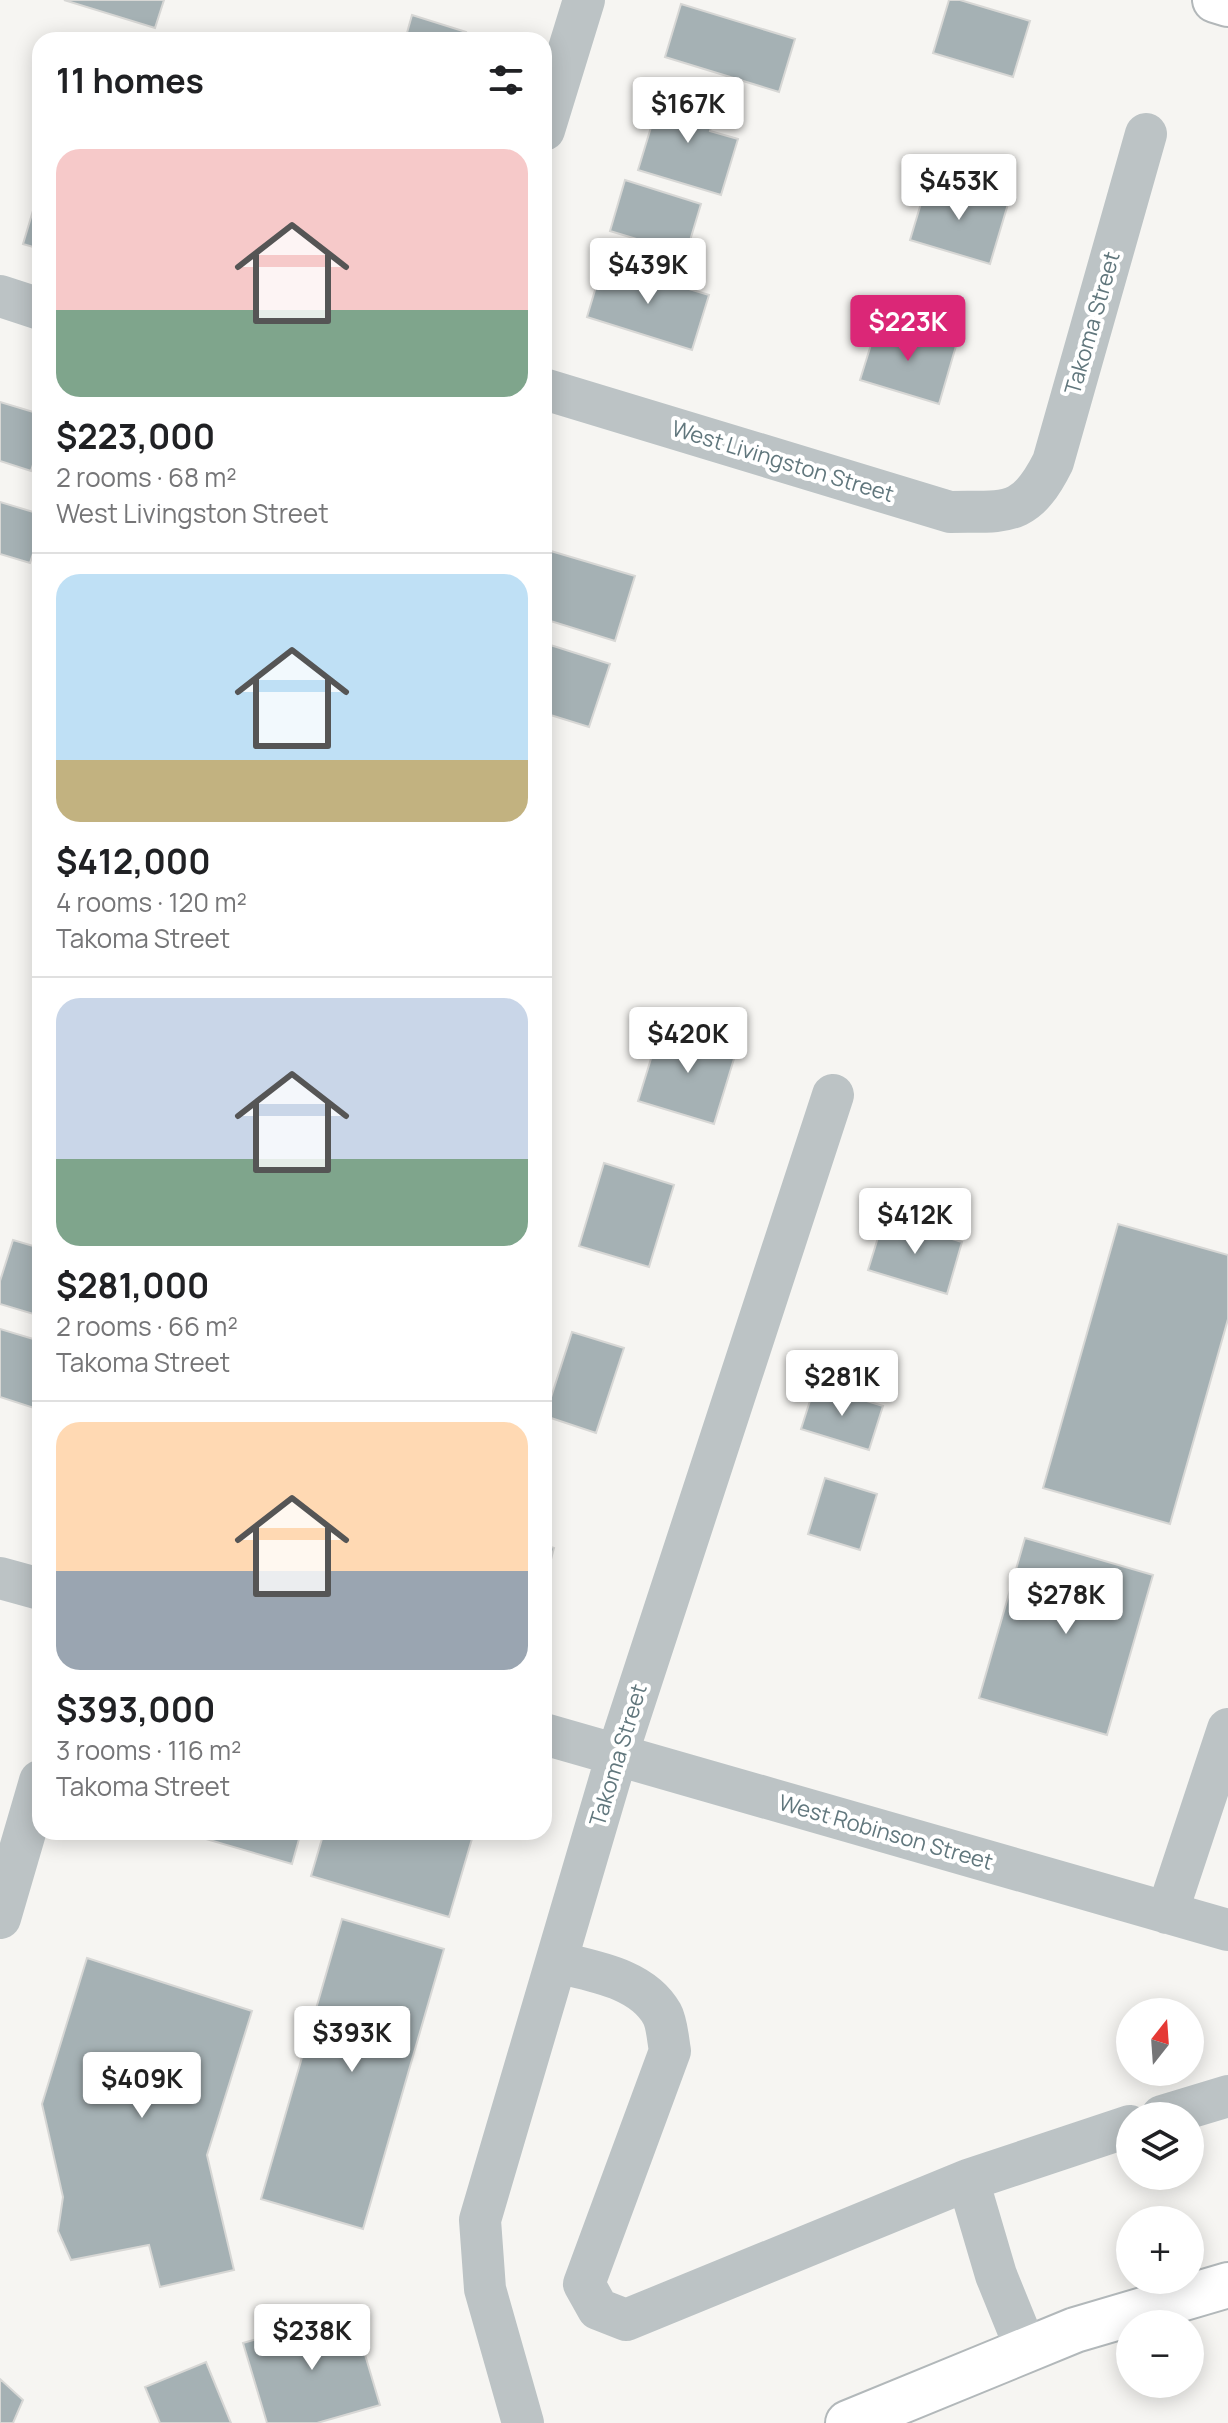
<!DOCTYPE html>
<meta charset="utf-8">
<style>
body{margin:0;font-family:Manrope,sans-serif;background:#f6f6f6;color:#202124;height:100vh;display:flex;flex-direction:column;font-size:30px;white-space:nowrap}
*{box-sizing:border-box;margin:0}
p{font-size:26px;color:#757577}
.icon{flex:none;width:44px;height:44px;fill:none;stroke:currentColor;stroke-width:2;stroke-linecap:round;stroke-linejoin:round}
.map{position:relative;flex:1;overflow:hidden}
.side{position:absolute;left:32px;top:32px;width:520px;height:1808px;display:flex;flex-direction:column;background:#fff;border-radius:24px;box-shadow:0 4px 20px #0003}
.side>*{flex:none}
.needle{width:52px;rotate:17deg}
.controls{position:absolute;left:1116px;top:1998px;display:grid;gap:16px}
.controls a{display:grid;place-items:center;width:88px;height:88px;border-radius:50%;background:#fff;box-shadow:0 4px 20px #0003;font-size:40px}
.price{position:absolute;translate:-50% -68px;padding:0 18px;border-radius:8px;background:#fff;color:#222;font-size:26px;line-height:52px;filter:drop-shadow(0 2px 4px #0008)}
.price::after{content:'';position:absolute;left:50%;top:48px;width:24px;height:18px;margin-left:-12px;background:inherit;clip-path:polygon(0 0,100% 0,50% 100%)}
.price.on{background:#db2777;color:#fff}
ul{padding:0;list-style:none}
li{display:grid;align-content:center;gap:16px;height:424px;padding:0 24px}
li+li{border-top:2px solid #e0e0e0}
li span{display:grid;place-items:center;height:248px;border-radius:24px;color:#555}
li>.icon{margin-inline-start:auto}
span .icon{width:144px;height:144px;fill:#fffc;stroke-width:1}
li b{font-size:34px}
h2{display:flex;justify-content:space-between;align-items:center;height:96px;padding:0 24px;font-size:34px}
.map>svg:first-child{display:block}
.building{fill:#a5b1b4;stroke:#d7d7d5;stroke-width:2}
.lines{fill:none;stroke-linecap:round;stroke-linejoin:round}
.major-casing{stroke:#b2b8ba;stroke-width:48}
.highway-casing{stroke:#b2b7b9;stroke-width:48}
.minor{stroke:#bcc3c5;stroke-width:42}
.major{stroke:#fff;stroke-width:44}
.highway{stroke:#fff;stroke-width:44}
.labels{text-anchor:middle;stroke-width:8;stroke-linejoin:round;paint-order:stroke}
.street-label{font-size:22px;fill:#61777d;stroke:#fff}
</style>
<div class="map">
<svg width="1228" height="2423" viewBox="0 0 1228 2423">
<rect width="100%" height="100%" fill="#f6f5f2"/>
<path class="building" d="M64,0H164L155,28Z
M949,0H960L1030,21L1013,77L933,53Z
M681,4L795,39L779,92L665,57Z
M412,15L466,32L464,40H405Z
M662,91L717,108L710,131L738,139L721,195L638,170Z
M625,180L701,204L686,254L610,231Z
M928,180L1008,204L990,264L910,240Z
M38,194H40V249L23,244Z
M603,263L709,295L692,350L587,317Z
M878,322L956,346L939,404L860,380Z
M0,402L40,414V442L31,471L0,461Z
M0,502L40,514V532L30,563L0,554Z
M544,549L635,576L615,641L544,619Z
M544,643L610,664L589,727L544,713Z
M661,1026L737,1049L714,1124L638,1101Z
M604,1163L674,1185L649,1267L579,1246Z
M884,1218L962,1242L947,1294L868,1270Z
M1118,1224L1228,1255V1319L1170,1524L1043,1488Z
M13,1240L40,1248V1316L0,1304V1281Z
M0,1329L40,1341L37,1409L0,1397Z
M572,1332L624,1348L596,1433L545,1416Z
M815,1385L883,1406L869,1450L801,1429Z
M825,1478L877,1494L860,1550L808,1534Z
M1025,1538L1153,1575L1107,1735L979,1698Z
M544,1545L554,1548L544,1586Z
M182,1832H301L292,1864Z
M324,1832H474L449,1917L311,1876Z
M342,1919L444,1949L363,2229L261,2199Z
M87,1958L252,2011L207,2155L234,2270L160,2287L149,2245L71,2260L58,2231L63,2197L42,2104Z
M352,2311L380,2405L317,2423H267L243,2343Z
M206,2362L231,2423H160L145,2387Z
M0,2379L23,2400L13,2423H0Z"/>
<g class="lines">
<g class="major-casing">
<path id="major" d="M848,2423L1075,2330L1228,2285"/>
</g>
<g class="highway-casing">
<path id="highway" d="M1215,0L1228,4"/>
</g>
<path class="minor" d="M544,130L584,0
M0,296L40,309
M544,389L950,512C1007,511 1025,518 1053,462L1146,134
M0,1578L40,1589
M544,1734L1228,1930
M1167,1913L1228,1729
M0,1918L40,1781
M556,1962C592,1971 642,1978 662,2014C667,2023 668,2040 670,2051L584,2284L598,2309L626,2320L968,2180L996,2275L1026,2349
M1162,2116L1228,2096
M968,2180L1130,2126
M523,2423L485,2289L480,2220L617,1755L833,1095"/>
<use href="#major" class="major"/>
<use href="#highway" class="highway"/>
</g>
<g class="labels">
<g class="street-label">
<text transform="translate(1092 323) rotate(-74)" y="8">Takoma Street</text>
<text transform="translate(783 461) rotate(17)" y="8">West Livingston Street</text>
<text transform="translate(618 1755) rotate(-73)" y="8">Takoma Street</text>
<text transform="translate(886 1832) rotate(16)" y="8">West Robinson Street</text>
</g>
</g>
</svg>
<div class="controls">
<a><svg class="needle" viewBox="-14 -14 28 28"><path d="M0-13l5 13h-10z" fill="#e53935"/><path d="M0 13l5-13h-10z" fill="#757577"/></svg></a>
<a><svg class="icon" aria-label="layers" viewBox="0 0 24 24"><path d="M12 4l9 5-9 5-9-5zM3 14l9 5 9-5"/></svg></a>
<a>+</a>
<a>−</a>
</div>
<b class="price" style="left:688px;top:145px">$167K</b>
<b class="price" style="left:959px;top:222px">$453K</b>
<b class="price" style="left:648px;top:306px">$439K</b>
<b class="price on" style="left:908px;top:363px">$223K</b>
<b class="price" style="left:688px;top:1075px">$420K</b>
<b class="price" style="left:915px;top:1256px">$412K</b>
<b class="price" style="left:842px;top:1418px">$281K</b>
<b class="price" style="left:1066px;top:1636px">$278K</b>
<b class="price" style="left:352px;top:2074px">$393K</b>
<b class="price" style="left:142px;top:2120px">$409K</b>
<b class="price" style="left:312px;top:2372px">$238K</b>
<section class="side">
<h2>11 homes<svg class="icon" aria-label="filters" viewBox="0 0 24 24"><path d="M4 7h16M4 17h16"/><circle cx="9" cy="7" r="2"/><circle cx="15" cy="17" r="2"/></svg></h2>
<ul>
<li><span style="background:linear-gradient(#f6c9c9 65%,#7fa58c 0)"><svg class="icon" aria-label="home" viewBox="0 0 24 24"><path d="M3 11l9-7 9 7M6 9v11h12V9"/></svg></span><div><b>$223,000</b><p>2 rooms · 68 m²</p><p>West Livingston Street</p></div></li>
<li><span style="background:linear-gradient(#bfe0f5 75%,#c2b280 0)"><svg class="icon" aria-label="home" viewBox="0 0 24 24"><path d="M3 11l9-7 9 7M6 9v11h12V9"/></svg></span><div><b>$412,000</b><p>4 rooms · 120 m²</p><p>Takoma Street</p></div></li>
<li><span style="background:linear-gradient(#c9d6e8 65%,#7fa58c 0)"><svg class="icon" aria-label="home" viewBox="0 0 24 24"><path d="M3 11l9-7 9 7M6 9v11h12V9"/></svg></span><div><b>$281,000</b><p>2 rooms · 66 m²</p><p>Takoma Street</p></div></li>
<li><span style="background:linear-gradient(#ffd9b3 60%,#9aa5b1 0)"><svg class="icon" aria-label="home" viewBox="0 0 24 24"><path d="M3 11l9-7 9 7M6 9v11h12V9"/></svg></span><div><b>$393,000</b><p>3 rooms · 116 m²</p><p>Takoma Street</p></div></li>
</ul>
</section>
</div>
